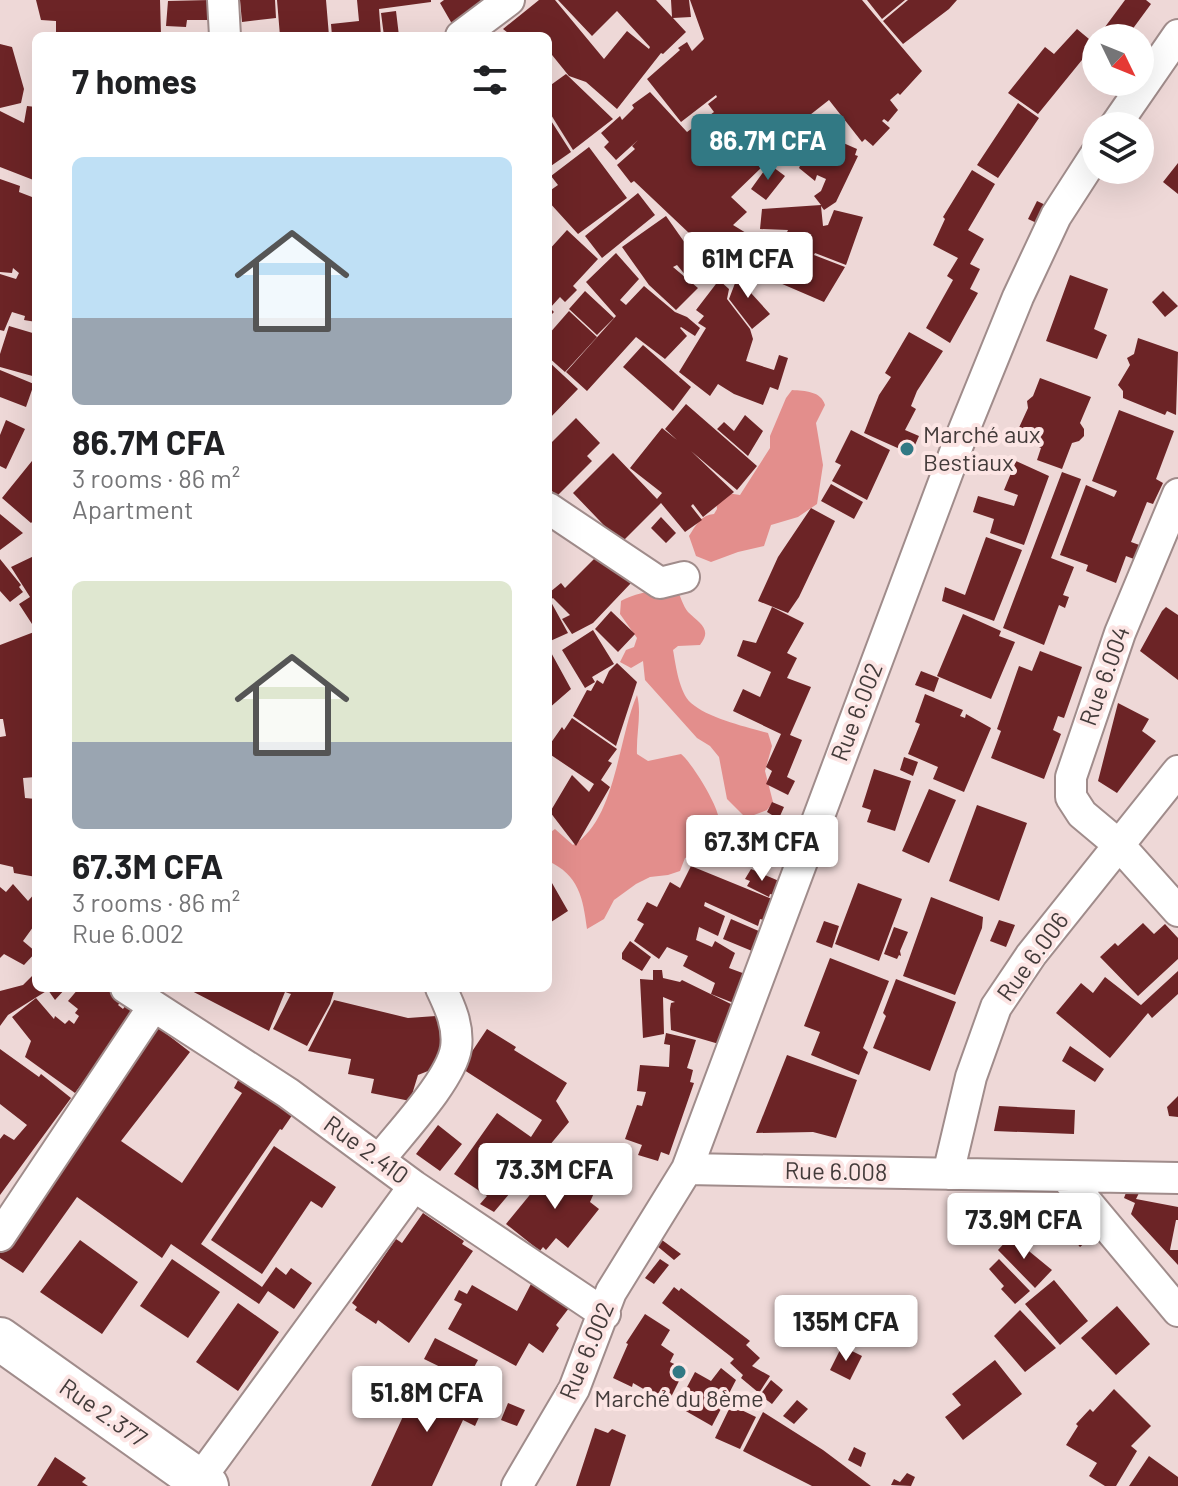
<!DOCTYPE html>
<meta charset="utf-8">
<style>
body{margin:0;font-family:Barlow,sans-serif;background:#f2f2f2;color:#202124;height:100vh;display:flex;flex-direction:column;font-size:30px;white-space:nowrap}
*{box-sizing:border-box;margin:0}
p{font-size:26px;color:#757577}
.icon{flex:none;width:44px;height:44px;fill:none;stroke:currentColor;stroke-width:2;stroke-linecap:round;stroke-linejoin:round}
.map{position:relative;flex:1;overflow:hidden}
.panel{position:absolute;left:32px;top:32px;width:520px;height:960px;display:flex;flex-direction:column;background:#fff;border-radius:12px;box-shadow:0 8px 32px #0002}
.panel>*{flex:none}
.needle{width:52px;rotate:133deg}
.controls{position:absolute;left:1082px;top:24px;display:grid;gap:16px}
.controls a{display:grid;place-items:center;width:72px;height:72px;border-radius:50%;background:#fff;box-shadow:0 8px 32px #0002;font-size:40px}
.price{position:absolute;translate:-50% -68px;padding:0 18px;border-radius:8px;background:#fff;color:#222;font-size:26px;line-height:52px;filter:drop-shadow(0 2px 4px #0008)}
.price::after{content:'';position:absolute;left:50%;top:48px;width:24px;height:18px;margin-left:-12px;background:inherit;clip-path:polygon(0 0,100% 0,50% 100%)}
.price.on{background:#327984;color:#fff}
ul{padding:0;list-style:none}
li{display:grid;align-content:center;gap:16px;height:424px;padding:0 40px}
li span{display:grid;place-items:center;height:248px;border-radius:12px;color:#555}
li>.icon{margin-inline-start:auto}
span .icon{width:144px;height:144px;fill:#fffc;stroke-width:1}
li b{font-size:34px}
h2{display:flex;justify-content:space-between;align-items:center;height:96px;padding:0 40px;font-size:34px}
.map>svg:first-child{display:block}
.forest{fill:#e38e8c}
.building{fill:#6c2426}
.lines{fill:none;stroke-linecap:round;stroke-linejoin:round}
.street-casing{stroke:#a08c8b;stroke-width:34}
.secondary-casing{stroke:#a08c8b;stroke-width:46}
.street{stroke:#fff;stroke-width:30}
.secondary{stroke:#fff;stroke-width:42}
.poi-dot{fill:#327984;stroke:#fce5e4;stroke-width:3}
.labels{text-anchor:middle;stroke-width:8;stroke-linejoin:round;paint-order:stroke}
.poi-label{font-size:24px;fill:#433b3a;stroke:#fce5e4;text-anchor:start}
.street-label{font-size:24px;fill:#433b3a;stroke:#fce5e4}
</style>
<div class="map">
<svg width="1178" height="1486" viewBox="0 0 1178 1486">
<rect width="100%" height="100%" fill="#eed8d7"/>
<path class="forest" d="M792,390C805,391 821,391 825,405L816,423L823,465L817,504L798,517L771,525L764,546L738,552L711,562L696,556L689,536C696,525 701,515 714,514L717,509L716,499L727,493L740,495L770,448V436L786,398Z
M676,587C680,595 683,606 688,612C699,623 713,629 700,645L678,646L673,650C676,666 679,692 691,703C708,718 746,727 768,733L772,746L765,771L773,802L767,810L746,818L727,799L719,757L710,746L697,738L645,680L643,661L631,668L620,662L626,650L634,647L637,638L620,614L621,601C632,594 662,588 676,587Z
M637,695C642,713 636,734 637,754L648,761L681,754C692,763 715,801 718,815C721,827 713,840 708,851L685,858L680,871L668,875L650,877L636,884L614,900L604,919L587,929C583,898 579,875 548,861V834L555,829L573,845C616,820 618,738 637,695Z"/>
<path class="building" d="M36,0H160L161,34L56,36V21L41,20Z
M210,0L215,20H187L186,27L166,26L168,1Z
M240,0H275L276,18L242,22Z
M277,0H326L329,36H280Z
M357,0H431V2L379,9L381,36H332L331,24L359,21Z
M444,0H489L455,29L440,3Z
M539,0H555L604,59L627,31L649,49L650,47L617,11L592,36L558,0H656L672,17L671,0H689L691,17L673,18L686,32L663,54L661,53L617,109L586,82L569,76L548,50V36H512L503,29Z
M690,0H862L922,71L900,95L898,93L890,100L898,110L888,122L884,119L882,121L890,128L873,146L865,139L862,142L829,100L801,122L785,166L764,155L768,145L742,131L747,138L742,142L763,166L731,197L747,212L733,225L751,236L736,272L715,259L712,264L685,239L690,234L634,181L631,183L617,165L635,149L632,146L638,140L616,160L604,147L609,142L601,133L620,116L622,120L634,108L632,105L650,92L687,132L714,112L708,104L717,97L716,95L681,122L647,79L680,50L678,48L687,42L692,51L704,39Z
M867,0H905L882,19Z
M908,0H957L949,9L903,44L883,21Z
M1125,0H1146L1151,4L1126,38H1120L1105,27Z
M396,11L399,36H384L381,13Z
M1077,29L1095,44L1038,114L1008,93L1045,47L1054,54Z
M0,44L12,47L24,89L21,103L0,108Z
M566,74L613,119L573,150L548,110V87Z
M1018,103L1039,118L998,178L977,165Z
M27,106L36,107V181L0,167V111L24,123Z
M548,116L571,152L548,168Z
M816,131L857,149L855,155L858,156L836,202L824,210L821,206L823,226L828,225L834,210L863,217L846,265L815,253L814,255L845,267L824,302L766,277L788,230L760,229L762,209L821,205L814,196L821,191L826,179L817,175L815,181L799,168Z
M589,147L627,198L578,234L548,201V192L558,185L551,176Z
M1178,163V194L1163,182Z
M769,164L785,176L766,200L751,189Z
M972,170L995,184L968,230L984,239L970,264L980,269L970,289L978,293L950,343L926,328L953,280L947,276L958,258L933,245L945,219L943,217Z
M0,179L20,186L19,192L32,197L36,188V322L24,320L25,316L12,312L4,331L0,330V274L16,279L19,273L13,268L12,273L0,272Z
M638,193L655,215L602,258L585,236Z
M1037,201L1052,208L1041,225L1028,219Z
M666,216L692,253L701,258L687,277L677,265L673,267L698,288L676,310L649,285L622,247Z
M567,230L598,259L573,286L577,290L565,302L560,297L550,308L554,312L548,318V251Z
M616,253L639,279L620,300L626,305L644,286L675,312L687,317L700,328L695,336L681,327L680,328L687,336L665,359L636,337L587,391L566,372L616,316L586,282Z
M740,270L759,278L751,293L770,314L752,329L729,299Z
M1070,275L1108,289L1094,329L1107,335L1097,359L1046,341Z
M719,280L729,289L727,299L750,329L753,339L746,361L774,370L779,355L788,358L778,390L770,387L763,405L734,394L718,384L710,396L679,372L706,328L698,323L704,316L696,310Z
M585,291L614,318L597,335L569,309Z
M1163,291L1178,306L1165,317L1152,302Z
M569,311L597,337L565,372L548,357V335Z
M9,326L36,334V377L0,367V354Z
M909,332L943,351L917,391L911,406L916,409L905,430L919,436L911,454L864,433L879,395L891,377L885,373Z
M1138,338L1178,352L1176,415L1167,411L1165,415L1123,398V391L1118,385L1130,365L1127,358L1134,354Z
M643,345L691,387L673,411L623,367Z
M548,361L578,389L548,420Z
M0,370L34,384L26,407L0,397Z
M1040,378L1091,397L1080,423L1084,429V436L1079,441L1072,443L1062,469L1037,460L1041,448L1037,446L1038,441L1017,432L1028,408L1027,401L1033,396Z
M686,404L757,466L737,490L691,451L734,492L703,517L693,504L691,506L702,520L685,532L661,503L621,543L573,493L613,453L657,499L662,493L630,468L662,428L677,440L665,429Z
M1119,410L1174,431L1156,479L1163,483L1153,504L1147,502L1131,542L1145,547L1139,561L1126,556L1116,583L1086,571L1088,565L1060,555L1086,485L1114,497L1117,491L1092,481Z
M745,415L763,431L748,456L717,429L724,422L734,431Z
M576,418L600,443L587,456L592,461L557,496L548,487V446Z
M6,420L25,429L6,469L0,466V435Z
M851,430L890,450L867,500L832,481L841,465L835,462Z
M36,456V518L31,523L2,498Z
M1016,461L1049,476L1024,545L990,533L994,519L973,512L978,496L1014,506L1018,495L1004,490Z
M1062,472L1081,479L1051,558L1074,567L1063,595L1069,597L1065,608L1059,605L1044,645L1003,628Z
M831,484L863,502L854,519L821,501Z
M811,508L835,521L799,597L788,613L758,601L778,557Z
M0,514L23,533L0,550Z
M661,517L676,533L666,543L651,528Z
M986,537L1022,550L994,621L942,601L945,587L965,595Z
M599,554L632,582L593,623L572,634L562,619L570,615L553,598L548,601V588L550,592L561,583L565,588Z
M36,555V623L32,624L19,604L30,597L11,567Z
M0,559L21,585L19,587L23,592L10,602L0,591Z
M551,602L568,633L548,642V604Z
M772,607L804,623L787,653L797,658L787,678L811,687L790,735L802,740L787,777L795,781L788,795L766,784L772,771L766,767L781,734L733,711L743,689L760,697L771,672L737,656L743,640L756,643Z
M1166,607L1178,615V680L1140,651L1162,611Z
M611,611L635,634L618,652L595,629Z
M963,614L1001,631L999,636L1015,642L991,699L937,676Z
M593,630L614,664L592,677L595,682L585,688L562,650Z
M34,632L36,777L23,778L25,798L36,799V877L14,873L13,867L0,864V737L6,736L3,719H0V645Z
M548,647L571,689L548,709Z
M1040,651L1082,667L1064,718L1058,716L1053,730L1061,734L1044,779L991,758L1001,731L997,729L1019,666L1032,671Z
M617,663L637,682L616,746L573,716L587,690L591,691L597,680L603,684L609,671Z
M921,671L939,678L934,692L915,685Z
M925,694L963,710L960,716L965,718L966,714L991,728L964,792L933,779L938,767L908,754L920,724L915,722Z
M1118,703L1149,719L1142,731L1156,741L1117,793L1098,781Z
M572,718L617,749L608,761L612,763L601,780L610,787L576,846L550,812L572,775L589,792L594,784L548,753V747L562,727L564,730Z
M904,757L918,762L913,776L900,770Z
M874,769L911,781L895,831L867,822L871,810L862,807Z
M929,789L956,800L929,863L902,851Z
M772,802L784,807L776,825L768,822L772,815L767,812Z
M977,805L1027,823L999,901L949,881Z
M691,866L772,899L764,920L760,919L758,926L705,902L704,906L725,916L718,936L699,927L696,940L712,947L715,941L735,953L729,968L748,975L736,1004L711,994L715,983L683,966L688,956L667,947L659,959L634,941L644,924L637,920L647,902L657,907L670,882L680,888Z
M751,869L779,881L774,895L770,894L769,897L747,886L750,881L745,879Z
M548,876L568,911L548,924Z
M858,883L902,899L879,961L835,944Z
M13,884L28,901L36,892V923L23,941L36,952L24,965L4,954L0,958V887L6,892Z
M931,897L983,917L982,928L955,995L903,976Z
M731,919L761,932L752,951L723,939Z
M999,920L1015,925L1006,947L990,941Z
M824,921L839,926L832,948L816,942Z
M1143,923L1154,934L1165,924L1178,938V959L1138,996L1100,957L1115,943L1118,946Z
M894,927L908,932L900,951L901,956L899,955L897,959L884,954Z
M630,941L651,957L642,971L622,959V953Z
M830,958L889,981L863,1048L868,1052L859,1075L811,1055L820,1032L804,1026Z
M653,970H662L663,978L680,982L682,980L735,1006L719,1044L671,1030L670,1009L671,1003L675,1002L663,997L664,1034L643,1038L640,979L653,980Z
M1178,971V994L1152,1018L1148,1013L1110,1058L1056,1013L1081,983L1093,993L1105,977L1141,1005Z
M36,972V988H66L55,1000L48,990L8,1015L0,1026V991L23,985Z
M896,979L956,1002L930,1071L873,1048L886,1016L883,1013Z
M79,988L91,990L93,988H114L125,997L118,1005L123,1009L129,1001L138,1007L75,1093L25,1057L31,1041L12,1017L36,998L54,1019L55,1016L65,1024L69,1020L74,1024L79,1016L75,1013L78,1009L68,1001Z
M186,988H327L334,991L330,1004L307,1046L273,1029L291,994L285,992L269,1031Z
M334,1000L408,1018L450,1015L443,1065L418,1075L410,1101L371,1093L374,1079L348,1074L351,1059L308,1051Z
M151,1022L190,1052L121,1141L182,1183L242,1093L234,1088L243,1071L293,1114L282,1130L280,1129L201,1244L262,1287L276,1267L286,1275L291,1268L312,1283L294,1309L268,1291L259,1304L171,1244L162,1258L77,1197L23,1273L0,1258V1253L45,1190Z
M487,1029L516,1047L514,1050L567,1083L556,1101L569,1122L544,1152L553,1160L539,1177L530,1169L494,1212L480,1204L487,1196L454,1174L497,1113L531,1137L542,1120L461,1068Z
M666,1033L696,1040L687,1068L693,1070L690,1082L694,1083L669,1155L661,1152L658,1161L638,1155L642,1145L625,1139L637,1105L642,1106L646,1092L637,1091L640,1065L669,1067L670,1045L664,1044Z
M1070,1046L1104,1069L1095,1082L1062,1061Z
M0,1049L39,1077L41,1074L71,1098L0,1195V1139L4,1134L14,1140L27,1125L0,1104Z
M787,1055L857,1080L836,1138L813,1132L756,1133Z
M1178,1096V1117L1169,1116L1167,1107Z
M999,1106L1075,1110L1074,1134L994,1131Z
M438,1125L462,1144L440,1171L416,1154Z
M274,1146L336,1187L322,1208L311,1201L262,1274L211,1240Z
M556,1163L594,1193L590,1202L599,1209L568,1248L556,1238L546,1250L543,1247L540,1251L506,1224Z
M1130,1182L1142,1187L1136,1199L1178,1207V1220H1176L1170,1250H1178V1265L1131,1214L1135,1203L1124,1198Z
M1074,1212L1080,1219L1082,1216L1095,1234L1080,1247L1062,1226Z
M423,1213L464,1241L462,1244L473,1251L409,1343L378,1320L376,1324L355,1310L357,1307L352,1303L396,1239L402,1243Z
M1007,1233L1052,1270L1035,1288L998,1250L1007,1240L1004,1236Z
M80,1240L138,1282L102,1334L40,1292Z
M662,1240L681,1254L674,1260L657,1246Z
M172,1259L220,1292L188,1338L140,1306Z
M660,1259L669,1265L654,1284L645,1278Z
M999,1259L1030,1291L1015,1304L1001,1289L1004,1286L989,1269Z
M1054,1280L1088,1321L1060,1345L1025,1304Z
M532,1282L569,1308L556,1325L559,1328L543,1353L529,1343L516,1366L448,1329L462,1304L454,1300L459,1290L467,1294L472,1285L517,1311Z
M674,1287L679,1291L681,1288L750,1341L746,1345L760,1358L752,1366L770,1376L759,1393L741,1378L743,1375L730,1363L734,1359L662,1303Z
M238,1303L279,1332L238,1391L196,1362Z
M1117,1306L1150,1344L1116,1375L1081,1338Z
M1020,1310L1056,1348L1025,1372L994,1336Z
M645,1314L670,1330L661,1345L674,1354L670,1362L685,1369L668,1403L633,1383L632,1387L613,1378L628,1344L626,1343Z
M435,1338L478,1360L467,1380L424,1359Z
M842,1346L862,1356L850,1380L830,1370Z
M995,1360L1022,1394L963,1440L945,1417L961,1405L952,1394Z
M721,1368L736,1380L712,1426L677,1406L695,1372L711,1381Z
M423,1373L486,1402L475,1426L463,1420L432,1486H371Z
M771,1380L783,1390L772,1404L760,1395Z
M1114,1389L1151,1426L1131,1446L1137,1451L1116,1486H1105L1089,1476L1097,1463L1066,1445L1078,1426L1076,1424L1090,1409L1093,1412Z
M797,1400L808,1409L794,1424L783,1416Z
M508,1403L525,1410L517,1426L501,1420Z
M731,1405L756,1417L740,1449L715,1438Z
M763,1412L823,1450L871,1486H812L743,1451Z
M595,1428L608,1433L612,1429L626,1435L610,1486H576Z
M854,1447L866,1453L861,1467L848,1460Z
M1149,1456L1178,1477V1486H1129Z
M55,1457L86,1478L82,1482L88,1486H37Z
M907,1473L915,1477L911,1486L891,1485L894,1479L900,1482Z"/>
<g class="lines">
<g class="street-casing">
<path id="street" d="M223,0L225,36
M461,36L509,0
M1115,126L1178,35
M1178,494L1120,633L1071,777V797L1082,814L1119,845L1178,911
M548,508L660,583L684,577
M126,988L288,1093L414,1186L605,1314
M379,1160C400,1133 451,1080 456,1048C459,1026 450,1007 441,988
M687,1169L1178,1178
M948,1174L971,1077L996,1007L1031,955L1178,771
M1065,1176L1178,1311
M0,1236L153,1007
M199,1480L414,1186
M517,1486L574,1389L611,1292L687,1169L957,447L1018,297L1056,216L1096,154"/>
</g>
<g class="secondary-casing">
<path id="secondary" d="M0,1339L207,1486"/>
</g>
<use href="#street" class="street"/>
<use href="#secondary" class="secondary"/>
</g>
<g class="poi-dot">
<circle cx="907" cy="449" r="8"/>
<circle cx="679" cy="1372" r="8"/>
</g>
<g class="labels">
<g class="poi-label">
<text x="923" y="443">Marché aux<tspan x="923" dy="28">Bestiaux</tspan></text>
<text x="679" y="1407" text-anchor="middle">Marché du 8ème</text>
</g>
<g class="street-label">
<text transform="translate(1105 676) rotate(-70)" y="8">Rue 6.004</text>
<text transform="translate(857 712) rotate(-69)" y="8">Rue 6.002</text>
<text transform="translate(1033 957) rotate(-54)" y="8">Rue 6.006</text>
<text transform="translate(366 1150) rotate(36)" y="8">Rue 2.410</text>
<text transform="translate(836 1172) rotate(1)" y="8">Rue 6.008</text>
<text transform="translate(587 1351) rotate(-67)" y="8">Rue 6.002</text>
<text transform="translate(103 1413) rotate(35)" y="8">Rue 2.377</text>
</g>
</g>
</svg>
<div class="controls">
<a><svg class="needle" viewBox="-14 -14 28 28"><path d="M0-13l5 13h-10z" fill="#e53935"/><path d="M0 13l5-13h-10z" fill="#757577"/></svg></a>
<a><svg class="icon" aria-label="layers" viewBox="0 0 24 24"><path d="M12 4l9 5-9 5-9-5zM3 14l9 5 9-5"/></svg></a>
</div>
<b class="price on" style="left:768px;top:182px">86.7M CFA</b>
<b class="price" style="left:748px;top:300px">61M CFA</b>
<b class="price" style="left:762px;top:883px">67.3M CFA</b>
<b class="price" style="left:555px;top:1211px">73.3M CFA</b>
<b class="price" style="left:1024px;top:1261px">73.9M CFA</b>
<b class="price" style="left:846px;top:1363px">135M CFA</b>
<b class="price" style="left:427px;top:1434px">51.8M CFA</b>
<section class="panel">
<h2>7 homes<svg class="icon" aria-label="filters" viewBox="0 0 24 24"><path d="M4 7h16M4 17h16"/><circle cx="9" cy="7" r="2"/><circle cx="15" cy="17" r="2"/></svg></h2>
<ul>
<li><span style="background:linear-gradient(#bfe0f5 65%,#9aa5b1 0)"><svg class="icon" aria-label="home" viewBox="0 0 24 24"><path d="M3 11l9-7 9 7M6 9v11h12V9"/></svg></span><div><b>86.7M CFA</b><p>3 rooms · 86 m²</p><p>Apartment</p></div></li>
<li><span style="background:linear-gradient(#dfe7d0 65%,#9aa5b1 0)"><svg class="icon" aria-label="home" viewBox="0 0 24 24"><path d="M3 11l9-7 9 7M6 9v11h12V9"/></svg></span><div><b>67.3M CFA</b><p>3 rooms · 86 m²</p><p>Rue 6.002</p></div></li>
</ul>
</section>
</div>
